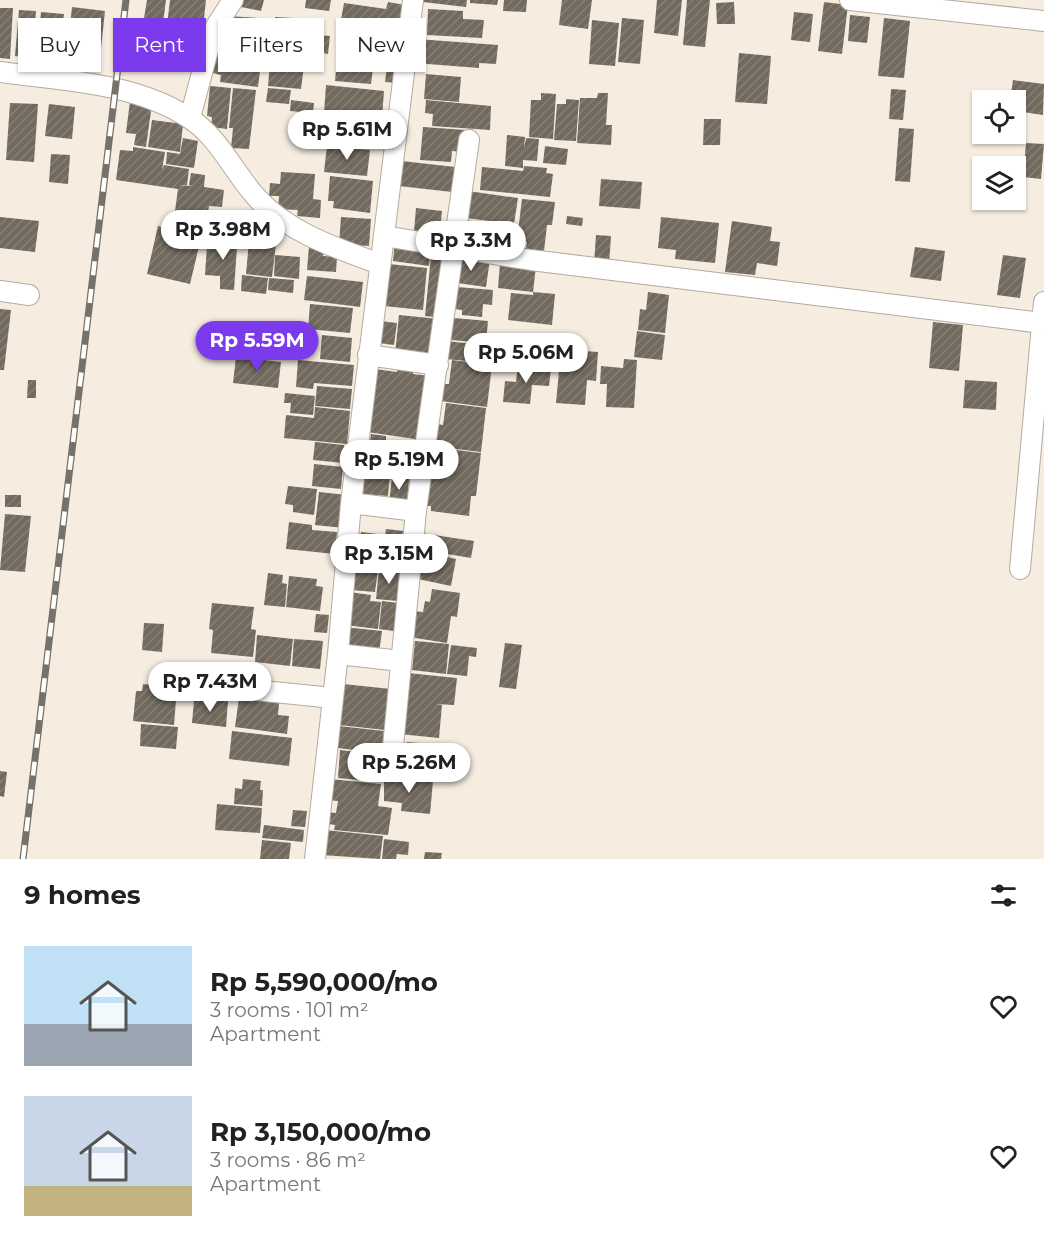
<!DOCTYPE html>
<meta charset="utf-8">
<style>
body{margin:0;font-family:Montserrat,sans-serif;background:#f6f6f6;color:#222;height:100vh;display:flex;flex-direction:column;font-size:22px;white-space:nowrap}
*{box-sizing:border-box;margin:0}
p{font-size:20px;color:#767676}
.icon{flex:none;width:33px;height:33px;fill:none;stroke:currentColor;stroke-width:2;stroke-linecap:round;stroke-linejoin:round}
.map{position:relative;height:859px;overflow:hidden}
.details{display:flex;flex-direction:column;background:#fff;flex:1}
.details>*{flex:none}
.guide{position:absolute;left:18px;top:18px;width:600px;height:54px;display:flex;gap:12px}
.tools{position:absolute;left:972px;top:90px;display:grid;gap:12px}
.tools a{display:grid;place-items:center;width:54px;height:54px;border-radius:0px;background:#fff;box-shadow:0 2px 4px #0004;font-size:30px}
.price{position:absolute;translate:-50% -51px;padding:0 14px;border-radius:21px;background:#fff;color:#222;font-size:20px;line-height:39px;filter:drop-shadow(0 2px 3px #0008)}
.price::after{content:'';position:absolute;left:50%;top:36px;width:18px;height:14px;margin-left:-9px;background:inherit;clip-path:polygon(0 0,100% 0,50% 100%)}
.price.selected{background:#7c3aed;color:#fff}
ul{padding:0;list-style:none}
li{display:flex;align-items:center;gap:18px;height:150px;padding:0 24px}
li span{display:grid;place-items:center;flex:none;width:168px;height:120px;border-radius:0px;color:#555}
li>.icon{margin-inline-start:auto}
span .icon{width:72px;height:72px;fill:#fffc;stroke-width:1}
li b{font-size:26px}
h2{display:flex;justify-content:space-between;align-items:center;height:72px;padding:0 24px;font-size:26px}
.tag{padding:0 21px;border-radius:0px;background:#fff;box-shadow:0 2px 4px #0004;font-size:21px;line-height:54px}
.tag.selected{background:#7c3aed;color:#fff}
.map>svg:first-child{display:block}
.building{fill:url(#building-hatch)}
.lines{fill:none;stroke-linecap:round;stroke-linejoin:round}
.minor-casing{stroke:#b3ab9e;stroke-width:22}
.minor{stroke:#fff;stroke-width:20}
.rail-casing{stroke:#767169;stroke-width:7}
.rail{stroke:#fff;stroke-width:4.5;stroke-dasharray:14;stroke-linecap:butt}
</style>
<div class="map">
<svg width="1044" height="859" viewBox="0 0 1044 859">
<defs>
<pattern id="building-hatch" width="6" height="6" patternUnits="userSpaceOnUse" patternTransform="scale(1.5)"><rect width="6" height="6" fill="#726a5e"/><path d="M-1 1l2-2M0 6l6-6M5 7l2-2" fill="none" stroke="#868077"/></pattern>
</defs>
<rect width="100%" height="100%" fill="#f6ede0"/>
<path class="building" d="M147,0H166L161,39L141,36Z
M170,0H206L201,46L165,42Z
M243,0H264L261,11L241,7Z
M306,0H331L329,11L305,8Z
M423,0H467L466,7L423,2Z
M470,0H498L497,5L470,3Z
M504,0H527L526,12L503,11Z
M562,0H592L588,29L559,25Z
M657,0H682L678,36L654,33Z
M687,0H710L705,47L683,45Z
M388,2L405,5L402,21L385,18L383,31L340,25L344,3L386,9Z
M734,2L735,24H717L716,3Z
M824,2L848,5L842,54L818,51Z
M72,7L105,11L101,48L68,44Z
M0,8H13L10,59L0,58Z
M428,9L463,11V19L484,20L482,38L427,35Z
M19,10L36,11L32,58L15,56Z
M41,12L64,14L59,59L37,57Z
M794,12L813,14L810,42L791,40Z
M850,15L870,17L867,43L848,41Z
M226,16L259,18V28L225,26Z
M275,17L294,18L293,25L275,24Z
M622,18L644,20L640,64L618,62Z
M884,18L910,21L904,78L878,76Z
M592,20L619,23L615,66L589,64Z
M282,32L330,36L328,54L322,53L321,61L279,57Z
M222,35L261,40L258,61L219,55Z
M417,39L498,45L496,64L479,63V68L415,63Z
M739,53L771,56L767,104L735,102Z
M214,56L253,62L252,69L260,71L258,87L220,82L221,75L212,73Z
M337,59L355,61L354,66L373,68L371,84L335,81Z
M270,62L304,66L301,89L268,86Z
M387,66L400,67L398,83L385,82Z
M426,74L461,77L459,102L424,99Z
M1013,80L1044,84L1043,115L1016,111V100H1010Z
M326,85L384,91L382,118L324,113Z
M210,86L231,88L227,129L211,127L212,117L207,116Z
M233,88L256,90L249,149L231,148L233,128H229Z
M268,88L291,90L289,104L266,102Z
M891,89L906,90L903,120L889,119Z
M541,93L556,94L553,139L529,137L531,100H541Z
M598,93H608L606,125H612L611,145L577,143L580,98H597Z
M566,99L579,100L576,141L554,140L557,104H566Z
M291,100L314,103L313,113L290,111Z
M426,100L491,106L490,130L432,126L433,114L425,113Z
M130,101L152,104L146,147L134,145L136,134L126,133Z
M10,103L38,104L34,162L6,160Z
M49,104L75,107L72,139L45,136Z
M336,117L377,122L375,147L333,142Z
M704,119H721L720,145H703Z
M152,120L183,124L180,152L148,147Z
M423,127L466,130L465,152L452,151L451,162L420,160Z
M899,128L914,129L910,182L895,181Z
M507,135L525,137L524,149L526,138L539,139L537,161L523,160V168L505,166Z
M183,138L198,141L194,168L166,164L167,152L180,154Z
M1026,143L1044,144L1041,179L1023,177Z
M327,146L370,150L367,176L324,172Z
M545,146L568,149L566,165L543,163Z
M133,147L165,152L162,170L164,165L189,169L187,185H178L192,186L189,185L191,173L205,175L204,187L224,190L222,207L209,206L208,214L175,211L178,189L116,180L120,150L133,151Z
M51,154L70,155L68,184L49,182Z
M402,161L455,167L452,192L399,186Z
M524,166L547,168L546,173L553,174L550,197L480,190L482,167L523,171Z
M281,172L315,174L313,199L321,200L320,218L297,216L298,210L278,209L279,196H269L270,183L280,184Z
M330,176L373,181L370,213L333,208L334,201H328Z
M601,179L642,182L640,209L599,206Z
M468,191L518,198L514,224L458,217Z
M522,199L555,202L552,225H547L544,251L526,249L527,242L517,240Z
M416,208L442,211L439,240L409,230L414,231Z
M567,216L583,218L582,226L566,224Z
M0,217L39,221L35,252L0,248Z
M341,217L371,219L369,246L339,244Z
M661,217L719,223L715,263L675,259L676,250L658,248Z
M465,220L515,227L512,253L456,245Z
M732,221L772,227L770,241L780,242L777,266L757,263L755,275L725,272Z
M158,226L192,234L191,240L200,242L190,284L147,274Z
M224,232L238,233L234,290L220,289V276L205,275L207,245L223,246Z
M596,235L611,236L609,265L594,264Z
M249,241L276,244L272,277L246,274Z
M395,241L431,245L429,266L393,261Z
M309,246L324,247L323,256L337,257L336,272L307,270Z
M915,247L945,251L941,281L910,277Z
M275,255L300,257L299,279L274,276Z
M1003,255L1026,258L1020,298L997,295Z
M431,256L449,258L443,318L425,316Z
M472,257L490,259L486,287L450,282L453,259L472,262Z
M500,263L536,266L533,292L498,288Z
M389,264L427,268L423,310L384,306Z
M242,275L268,278L266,294L241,291Z
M307,276L363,282L360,307L304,300Z
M269,278L294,280L293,293L268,290Z
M457,287L493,290L492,305L483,304L482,317L462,315V310L455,309Z
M533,292L555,294L552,325L508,320L511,293L533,295Z
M648,292L669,295L665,333L638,330L640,309L646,310Z
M310,304L353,308L350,333L308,329Z
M0,309L11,310L4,370H0Z
M399,315L439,319L434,358L395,354Z
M454,318L488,321L486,343L451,340Z
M380,321L397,323L394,345L378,343Z
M933,322L963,325L959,371L929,368Z
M637,331L665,335L662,360L634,357Z
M322,335L352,338L350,362L320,359Z
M273,336L296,338L295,352L272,350Z
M520,338L547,340L545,367L518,364Z
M446,341L493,346L491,363L445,359Z
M583,351L598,352L596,381L587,380L585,405L556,403L560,360L582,362Z
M236,357L281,362L278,388L233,383Z
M624,359L637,360L634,408L606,407L607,384H600L601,366L623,368Z
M298,360L354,365L352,386L314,383L313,389L296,387Z
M452,360L492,365L487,407L440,401L442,384H449Z
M398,364L414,367L413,374L430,376L422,440L367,432L375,369L397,372Z
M518,365L551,368L549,386L532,385L530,404L503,402L505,381L516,382Z
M28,380H36V398H27Z
M965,380L997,382L996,410L963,408Z
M317,386L352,389L350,409L315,406Z
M285,393L315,396L313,415L290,413L291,403H284Z
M446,403L486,408L481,452L431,446L433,423L443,425Z
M315,407L350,411L347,444L284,438L286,415L314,418Z
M371,434L386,436V441L391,442L388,469L367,466Z
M315,442L344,445L343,463L313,460Z
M394,442L413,444L410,472L391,470Z
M431,447L481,453L476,496H471L469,516L431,511V506H424Z
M314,464L343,467L341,489L312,486Z
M365,470L390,472L388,496L363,494Z
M392,477L409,479L407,505L389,503Z
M288,486L317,489L314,515L293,512V505L285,504Z
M319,492L347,495L344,528L315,525Z
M5,495H21V507H5Z
M5,514L31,516L25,572L0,570Z
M289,522L312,525V530L337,532L335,554L286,549Z
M386,529L404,531L400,565L358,560L361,532L385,535Z
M421,533L474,541L471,558L418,549Z
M430,553L456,559L451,586L418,579L422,560L429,562Z
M355,561L379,563L375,592L351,590Z
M379,569L402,572L398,601L376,599Z
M268,573L283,575L282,583L287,584L285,607L264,605Z
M289,576L317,579L316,586L323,587L320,611L286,607Z
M432,589L460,593L457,617L451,616L447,643L409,637L413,611L423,612L425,601L430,602Z
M349,592L371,595L370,601L381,602L378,629L345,625Z
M382,601L398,603L394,631L379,629Z
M212,603L254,607L251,629L256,630L253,657L211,653L213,630L209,629Z
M316,614L329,615L327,633L314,632Z
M144,623L164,624L162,652L142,650Z
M344,627L382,631L379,653L341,649Z
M257,635L293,639L290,666L255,662Z
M294,639L323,641L320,669L292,666Z
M415,641L449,644L446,674L412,670Z
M505,643L522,645L516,689L499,687Z
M451,645L477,648L476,657L469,656L467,676L447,674Z
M408,673L457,678L454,705L436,704L442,705L439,738L399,734Z
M143,684L177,688L174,725L133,721L136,691H142Z
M343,684L391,689L385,730L339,725Z
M239,698L279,703L278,715L289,716L287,734L235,727Z
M206,699L228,701L226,727L192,723L194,700L205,701Z
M141,724L178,727L176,749L140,746Z
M339,726L384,731L382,753L337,748Z
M232,731L292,738L289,766L229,759Z
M407,742L443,745L440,779L392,774L395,746L406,747Z
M340,750L382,755L379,782L338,778Z
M0,771L7,772L4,797L0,796Z
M384,777L433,781L430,814L401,811L402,803L384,801Z
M243,779L261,781L260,790H263L262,806L234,804L235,788L242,789Z
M330,779L381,784L378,806L392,808L388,835L334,830L335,825L323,823L325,812L336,813L338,801L327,800Z
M217,804L262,808L260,833L215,830Z
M293,810L307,811L305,827L291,826Z
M264,825L304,830L303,842L262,838Z
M325,830L383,836L380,859L322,855Z
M384,839L409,842L408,855L397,854L396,859H382Z
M262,840L291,843L289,859H260Z
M425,852L442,853L441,859H424Z"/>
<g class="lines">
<g class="minor-casing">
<path id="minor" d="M850,0L1044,21
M0,72C63,81 134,82 189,118C219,137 234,173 257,198C289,233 336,248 380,264
M190,118L211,39L216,26L233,0
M384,236L531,260L1042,323
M0,291L29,295
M368,355L438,365
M351,503L416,511
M1020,569L1044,302
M338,654L401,661
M194,684L333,698
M391,767L416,511L469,140
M315,859L338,654L351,503L413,0"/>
</g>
<use href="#minor" class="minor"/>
<g class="rail-casing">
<path id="rail" d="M23,859L126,0"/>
</g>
<use href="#rail" class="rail"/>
</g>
</svg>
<div class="tools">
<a><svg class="icon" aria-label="locate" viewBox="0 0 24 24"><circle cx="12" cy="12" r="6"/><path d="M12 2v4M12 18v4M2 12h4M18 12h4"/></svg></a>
<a><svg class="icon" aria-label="layers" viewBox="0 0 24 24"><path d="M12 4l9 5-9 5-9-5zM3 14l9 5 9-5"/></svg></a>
</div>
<b class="price" style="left:347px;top:161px">Rp 5.61M</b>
<b class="price" style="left:223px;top:261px">Rp 3.98M</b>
<b class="price" style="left:471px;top:272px">Rp 3.3M</b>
<b class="price selected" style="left:257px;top:372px">Rp 5.59M</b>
<b class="price" style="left:526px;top:384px">Rp 5.06M</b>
<b class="price" style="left:399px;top:491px">Rp 5.19M</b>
<b class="price" style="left:389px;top:585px">Rp 3.15M</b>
<b class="price" style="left:210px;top:713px">Rp 7.43M</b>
<b class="price" style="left:409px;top:794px">Rp 5.26M</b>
<div class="guide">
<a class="tag">Buy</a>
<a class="tag selected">Rent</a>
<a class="tag">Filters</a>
<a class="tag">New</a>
</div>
</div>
<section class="details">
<h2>9 homes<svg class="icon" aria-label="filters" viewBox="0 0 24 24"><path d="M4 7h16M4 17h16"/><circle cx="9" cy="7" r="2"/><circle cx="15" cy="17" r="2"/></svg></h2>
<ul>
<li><span style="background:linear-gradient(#bfe0f5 65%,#9aa5b1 0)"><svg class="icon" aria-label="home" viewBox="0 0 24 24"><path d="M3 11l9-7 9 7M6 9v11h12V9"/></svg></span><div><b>Rp 5,590,000/mo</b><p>3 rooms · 101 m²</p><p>Apartment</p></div><svg class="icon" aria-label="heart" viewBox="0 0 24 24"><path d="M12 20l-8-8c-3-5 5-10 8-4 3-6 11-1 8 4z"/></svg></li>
<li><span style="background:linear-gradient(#c9d6e8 75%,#c2b280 0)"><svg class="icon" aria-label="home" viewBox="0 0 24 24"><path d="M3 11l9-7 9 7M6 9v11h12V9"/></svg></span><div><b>Rp 3,150,000/mo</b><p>3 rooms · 86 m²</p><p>Apartment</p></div><svg class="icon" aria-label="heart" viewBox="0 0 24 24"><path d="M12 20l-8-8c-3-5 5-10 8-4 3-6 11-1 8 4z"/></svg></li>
</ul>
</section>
